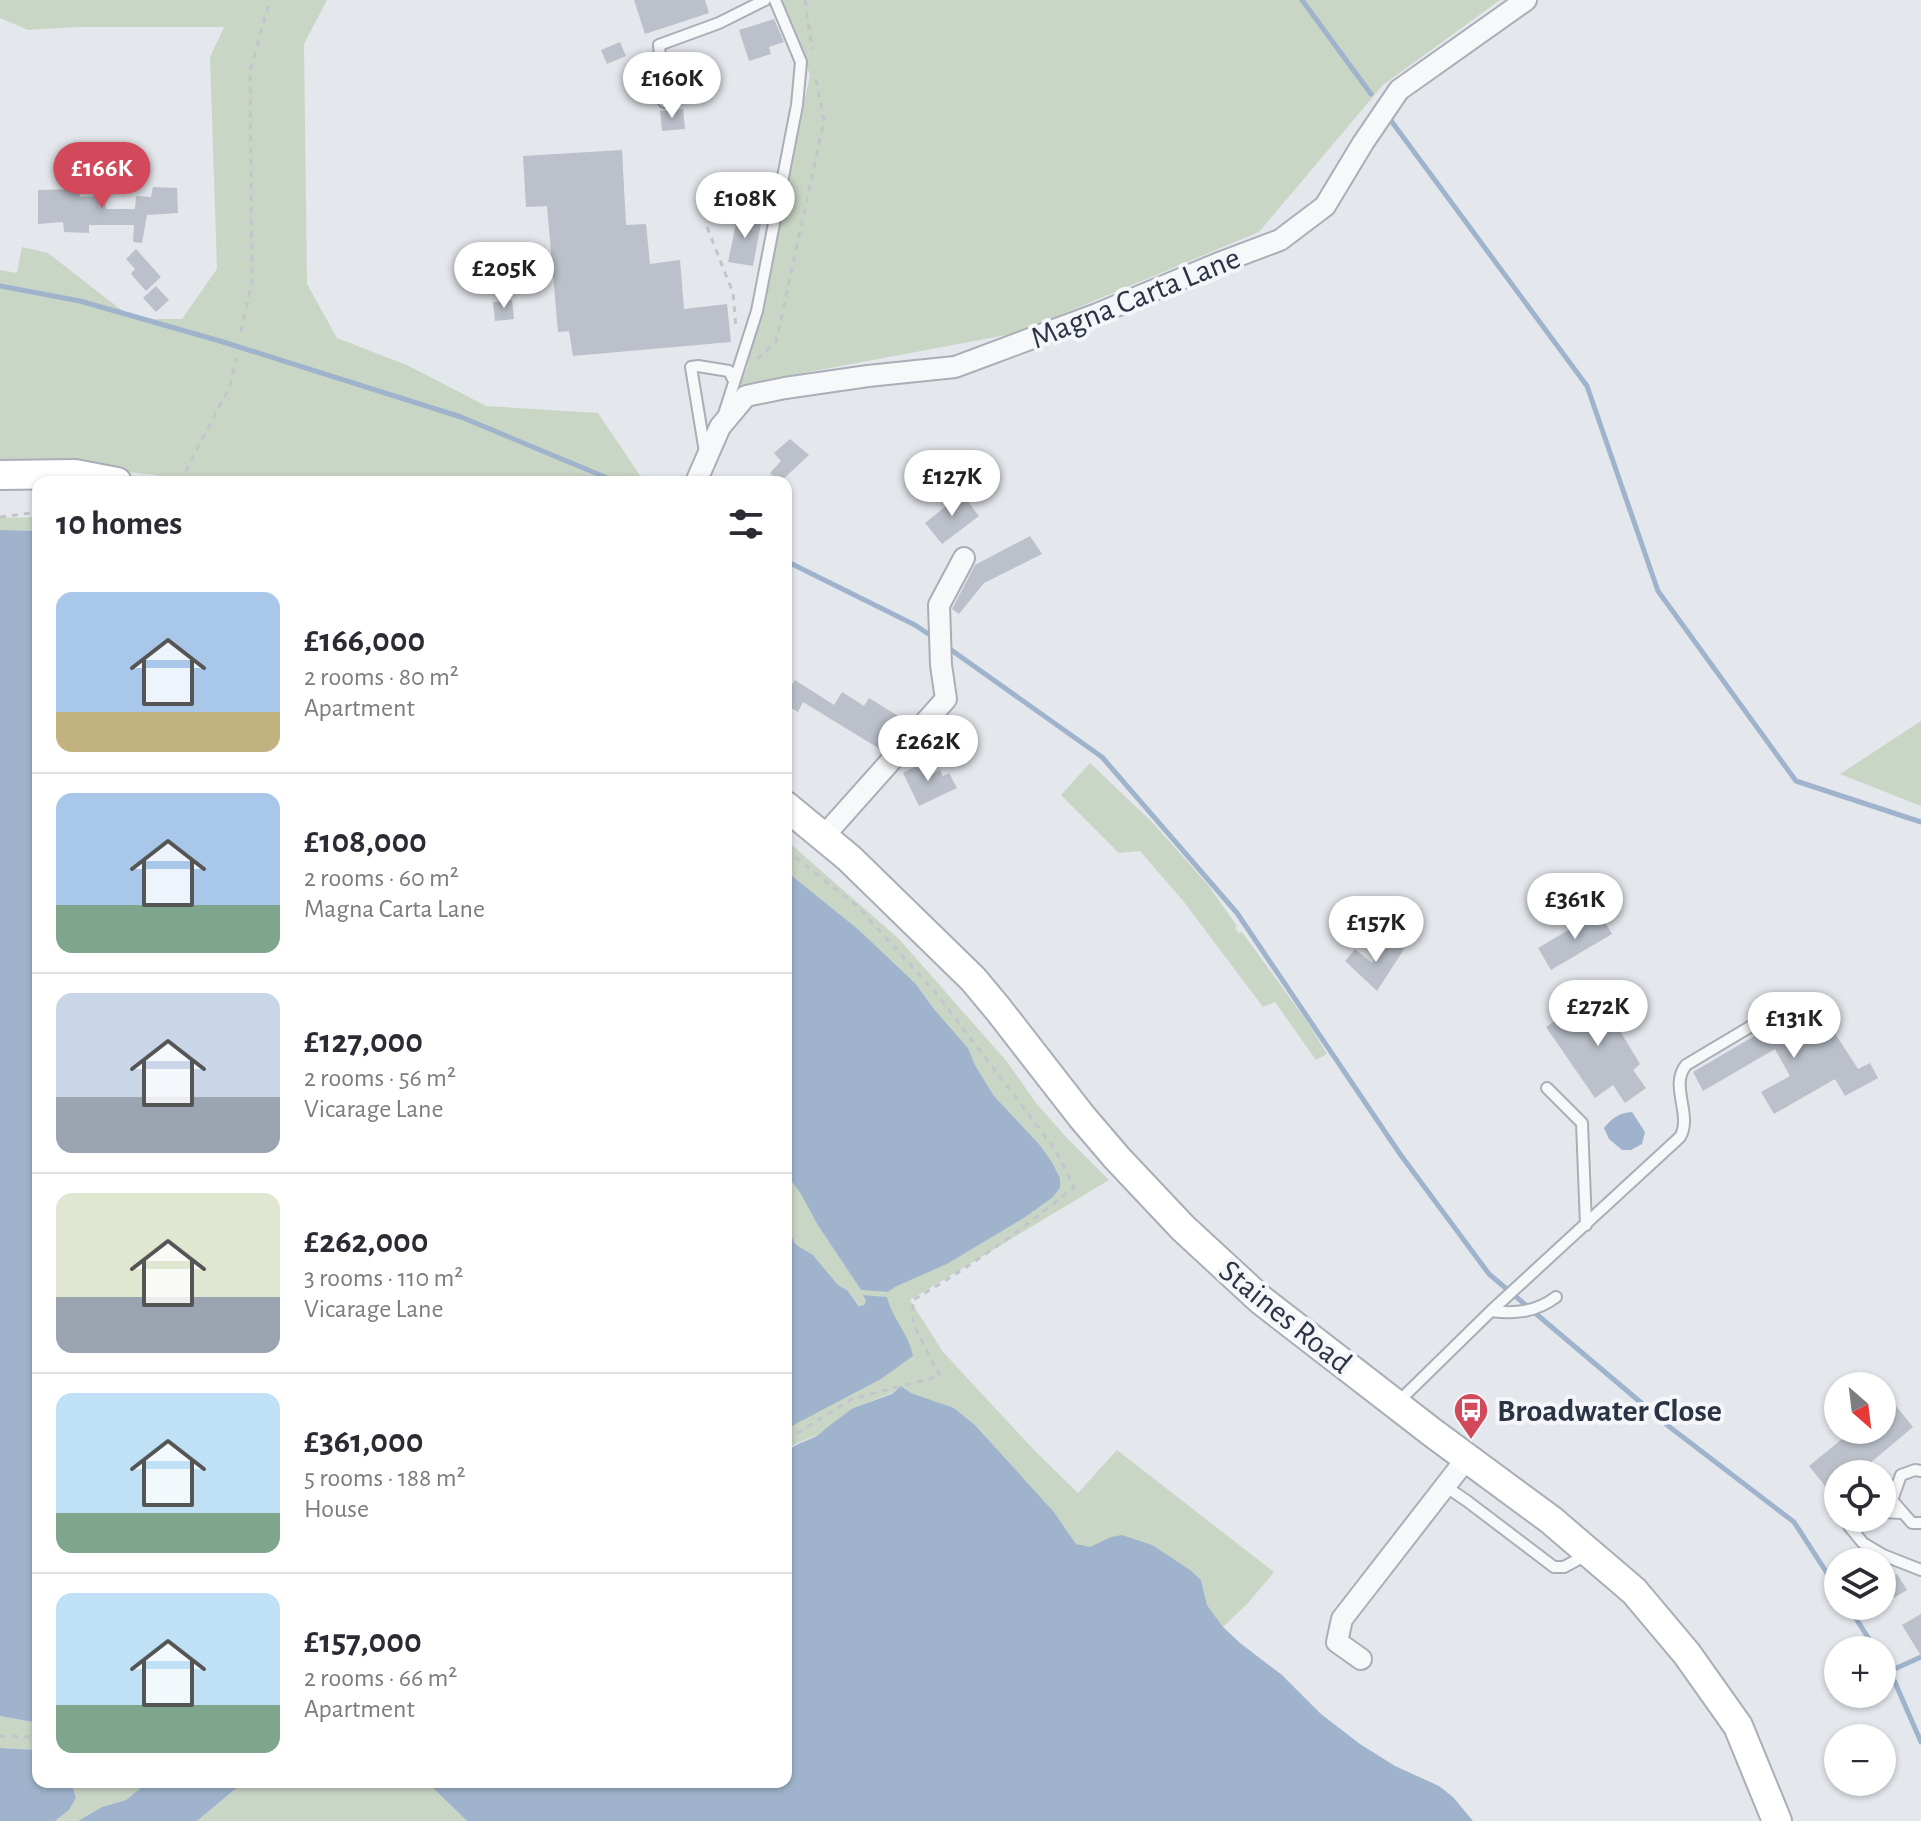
<!DOCTYPE html>
<meta charset="utf-8">
<style>
body{margin:0;font-family:"Alegreya Sans",sans-serif;background:#f7f7f7;color:#2b2b33;height:100vh;display:flex;flex-direction:column;font-size:30px;white-space:nowrap}
*{box-sizing:border-box;margin:0}
p{font-size:26px;color:#7c7c81}
.icon{flex:none;width:44px;height:44px;fill:none;stroke:currentColor;stroke-width:2;stroke-linecap:round;stroke-linejoin:round}
.map{position:relative;flex:1;overflow:hidden}
.side{position:absolute;left:32px;top:476px;width:760px;height:1312px;display:flex;flex-direction:column;background:#fff;border-radius:16px;box-shadow:0 2px 6px #0004}
.side>*{flex:none}
.needle{width:52px;rotate:152deg}
.buttons{position:absolute;left:1824px;top:1372px;display:grid;gap:16px}
.buttons a{display:grid;place-items:center;width:72px;height:72px;border-radius:50%;background:#fff;box-shadow:0 2px 6px #0004;font-size:40px}
.price{position:absolute;translate:-50% -68px;padding:0 18px;border-radius:28px;background:#fff;color:#222;font-size:26px;line-height:52px;filter:drop-shadow(0 2px 4px #0008)}
.price::after{content:'';position:absolute;left:50%;top:48px;width:24px;height:18px;margin-left:-12px;background:inherit;clip-path:polygon(0 0,100% 0,50% 100%)}
.price.on{background:#d1495b;color:#fff}
ul{padding:0;list-style:none}
li{display:flex;align-items:center;gap:24px;height:200px;padding:0 24px}
li+li{border-top:2px solid #e1e1e2}
li span{display:grid;place-items:center;flex:none;width:224px;height:160px;border-radius:16px;color:#555}
li>.icon{margin-inline-start:auto}
span .icon{width:96px;height:96px;fill:#fffc;stroke-width:1}
li b{font-size:34px}
h2{display:flex;justify-content:space-between;align-items:center;height:96px;padding:0 24px;font-size:34px}
.map>svg:first-child{display:block}
.green{fill:#c9d6c5}
.water{fill:#9fb4cc}
.lines{fill:none;stroke-linecap:round;stroke-linejoin:round}
.stream{stroke:#9fb4cc;stroke-width:5}
.building{fill:#bbc0ca}
.service-casing{stroke:#a9aeb7;stroke-width:14}
.minor-casing{stroke:#a9aeb7;stroke-width:24}
.secondary-casing{stroke:#a9aeb7;stroke-width:32}
.path{stroke:#c2c5cb;stroke-width:3;stroke-dasharray:6 6;stroke-linecap:butt}
.service{stroke:#f7f8fa;stroke-width:10}
.minor{stroke:#f7f8fa;stroke-width:20}
.secondary{stroke:#fff;stroke-width:28}
.labels{text-anchor:middle;stroke-width:8;stroke-linejoin:round;paint-order:stroke}
.street-label{font-size:32px;fill:#2b3445;stroke:#f4f6f9}
.poi-label{font-size:32px;font-weight:bold;fill:#2b3445;stroke:#f4f6f9;text-anchor:start}
</style>
<div class="map">
<svg width="1921" height="1821" viewBox="0 0 1921 1821">
<rect width="100%" height="100%" fill="#e4e7ec"/>
<path class="green" d="M0,0H327L304,44L307,284L337,338L409,366L486,406L598,413L643,480L642,482H180L156,475L0,459V270L17,273L22,247L48,253L133,319H182L217,269L210,57L224,27H77L28,30L0,18Z
M782,0H1500L1383,85L1259,232L1017,333L740,385L747,368L810,75Z
M38,517V531L0,530V518Z
M1921,721V806L1840,774Z
M1090,763L1154,824L1208,885L1237,926L1235,928L1239,933L1242,932L1308,1023L1327,1054L1316,1060L1275,1002L1263,1007L1184,902L1140,851L1119,853L1061,795Z
M786,840L899,939L1008,1063L1036,1103L1065,1136L1109,1180L910,1300L943,1352L1035,1451L1078,1493L1117,1450L1274,1572L1248,1603L1223,1627L1207,1605L1201,1580L1111,1537L1090,1548L1076,1544L1054,1512L975,1425L954,1408L911,1393L901,1386L892,1393L853,1408L822,1433L793,1445L786,1453V1429L811,1414L889,1306L887,1297L864,1296L867,1301L864,1305L860,1306L847,1290L838,1285L813,1255L798,1246L794,1242L786,1221V1174L801,1194L817,1224L861,1290L888,1292L895,1287L947,1264L1024,1218L1052,1198L1060,1178L1052,1162L1039,1144L994,1096L975,1065L968,1048L934,1009L915,983L859,930L786,871Z
M0,1716L38,1723V1750L0,1748Z
M71,1782H148L126,1800L102,1807L78,1821H55L69,1810L76,1798Z
M247,1782H427L467,1821H197L234,1790Z"/>
<path class="water" d="M0,530L38,531V1723L0,1716Z
M786,871L859,930L915,983L934,1009L968,1048L975,1065L994,1096L1039,1144L1052,1162L1060,1178V1188L1052,1198L1024,1218L947,1264L895,1287L888,1292L861,1290L817,1224L801,1194L786,1174Z
M1632,1112L1645,1132L1642,1144L1631,1150H1622L1609,1139L1604,1128C1612,1118 1619,1113 1632,1112Z
M786,1221L794,1242L798,1246L813,1255L838,1285L847,1290L859,1306L864,1305L866,1301L863,1295L887,1297C892,1318 909,1334 913,1356L881,1379L786,1429Z
M901,1386L911,1393L954,1408L975,1425L1054,1512L1076,1544L1090,1547L1111,1537L1122,1535L1152,1545L1190,1570L1201,1580L1207,1605L1223,1627L1240,1643L1282,1675L1321,1714L1360,1744L1395,1766L1439,1786L1453,1797L1473,1821H467L427,1782H786V1453C798,1440 815,1441 825,1429L853,1408L892,1394Z
M0,1748L38,1750V1782H71L76,1798L69,1810L55,1821H0Z
M148,1782H247L234,1790L197,1821H78L102,1807L126,1800Z"/>
<g class="lines">
<path class="stream" d="M1302,0L1371,94
M1392,122L1587,386L1658,591L1796,781L1921,822
M0,286L80,301L220,341L461,417L617,482
M786,561L915,625L936,639
M947,647L1102,757L1237,913L1400,1154L1489,1274L1671,1428L1794,1522L1838,1590
M1848,1606L1876,1650
M1882,1659L1890,1671L1921,1742
M1890,1671L1921,1657"/>
</g>
<path class="building" d="M634,0H705L709,13L645,34Z
M774,19L784,42L769,47L771,54L749,61L739,30Z
M620,42L626,56L607,64L601,50Z
M683,109L685,129L662,131L660,111Z
M622,150L626,225L646,224L650,264L680,260L684,309L727,304L731,342L573,356L569,331L558,332L547,206L526,207L523,156Z
M153,187L177,188L178,213L147,215L142,243L133,242L134,225H89V233L64,232L63,222L38,224V190L79,189L80,197L105,196L106,209H135L136,196L151,197Z
M738,214L762,218L753,266L728,262Z
M136,249L161,277L146,291L131,274L135,269L126,259Z
M156,286L169,300L156,312L143,298Z
M512,300L514,319L495,321L493,302Z
M790,439L809,455L780,482L770,473L781,461L774,453Z
M960,491L979,516L942,544L925,523L946,506L945,504Z
M1030,536L1042,554L984,583L959,614L952,609L975,565Z
M795,680L834,705L842,692L864,706L869,698L903,719L883,751L803,702L798,712L786,705V694Z
M926,761L932,774L940,770L943,776L949,773L957,788L919,806L903,773Z
M1599,912L1612,934L1551,970L1538,948Z
M1384,941L1404,949L1377,991L1345,961L1355,949L1372,963Z
M1588,997L1597,1010L1613,1001L1629,1025L1620,1031L1640,1064L1633,1070L1646,1088L1625,1103L1613,1085L1595,1098L1546,1027Z
M1816,1004L1858,1069L1870,1063L1878,1078L1845,1096L1835,1079L1774,1114L1761,1092L1790,1076L1775,1049L1703,1091L1693,1072L1787,1017L1789,1020Z
M1891,1400L1913,1427L1857,1474H1838V1502L1809,1466L1853,1430H1882V1407Z
M1897,1574L1907,1590L1882,1605V1583Z
M1921,1614V1656L1902,1625Z"/>
<g class="lines">
<g class="service-casing">
<path id="service" d="M664,102L659,45L719,23L765,0
M724,414L757,311L797,105L801,62L775,0
M705,452L691,367L698,366L729,371L734,381
M1547,1088L1582,1123L1586,1225
M1491,1311C1516,1314 1536,1312 1556,1297
M1398,1402L1491,1311L1680,1137C1693,1115 1669,1086 1686,1065L1795,1000
M1921,1471L1915,1470L1901,1475L1892,1500L1912,1523H1921
M1445,1486L1467,1501L1554,1567H1564L1588,1554
M1882,1512L1902,1513
M1855,1518L1849,1526L1863,1543L1883,1555L1921,1570"/>
</g>
<g class="minor-casing">
<path id="minor" d="M696,482L720,427L746,396L785,388L868,376L955,367L1097,314L1219,263L1280,240L1325,206L1363,143L1399,90L1526,0
M823,837L946,699L941,665L939,605L964,558
M1361,1659L1337,1642L1342,1619L1467,1458"/>
</g>
<g class="secondary-casing">
<path id="secondary" d="M0,475L75,474L117,482
M786,806L849,858L973,979L998,1009L1082,1117L1117,1158L1183,1228L1261,1300L1433,1433L1551,1520L1634,1591L1687,1654L1738,1726L1777,1821"/>
</g>
<path class="path" d="M805,0L812,49
M707,227L733,293L736,328
M241,332L252,281L250,71L270,0
M757,359L776,342L824,121L815,73
M180,482L230,386L236,358
M0,517L38,512
M786,850L857,906L936,993L1054,1148L1074,1187C1023,1229 970,1267 913,1300V1324L940,1376L852,1399L786,1440
M0,1736L38,1737"/>
<use href="#service" class="service"/>
<use href="#minor" class="minor"/>
<use href="#secondary" class="secondary"/>
</g>
<defs>
<g id="bus-pin" transform="scale(1.8)"><path d="M0 17L-7.5 6A9.5 9.5 0 1 1 7.5 6Z" fill="#d1495b" stroke="#f4f6f9"/><path d="M-5-6H5V4H4V6H2V4H-2V6H-4V4H-5ZM-3.5-4V0h7V-4ZM-3.5 1.2v1.5H-2V1.2ZM2 1.2v1.5H3.5V1.2Z" fill="#fff"/></g>
</defs>
<g fill-rule="evenodd">
<use href="#bus-pin" x="1471" y="1410"/>
</g>
<g class="labels">
<g class="street-label">
<text transform="translate(1135 297) rotate(-22)" y="11">Magna Carta Lane</text>
<text transform="translate(1286 1316) rotate(39)" y="11">Staines Road</text>
</g>
<g class="poi-label">
<text x="1497" y="1421">Broadwater Close</text>
</g>
</g>
</svg>
<div class="buttons">
<a><svg class="needle" viewBox="-14 -14 28 28"><path d="M0-13l5 13h-10z" fill="#e53935"/><path d="M0 13l5-13h-10z" fill="#7c7c81"/></svg></a>
<a><svg class="icon" aria-label="locate" viewBox="0 0 24 24"><circle cx="12" cy="12" r="6"/><path d="M12 2v4M12 18v4M2 12h4M18 12h4"/></svg></a>
<a><svg class="icon" aria-label="layers" viewBox="0 0 24 24"><path d="M12 4l9 5-9 5-9-5zM3 14l9 5 9-5"/></svg></a>
<a>+</a>
<a>−</a>
</div>
<b class="price" style="left:672px;top:120px">£160K</b>
<b class="price on" style="left:102px;top:210px">£166K</b>
<b class="price" style="left:745px;top:240px">£108K</b>
<b class="price" style="left:504px;top:310px">£205K</b>
<b class="price" style="left:952px;top:518px">£127K</b>
<b class="price" style="left:928px;top:783px">£262K</b>
<b class="price" style="left:1575px;top:941px">£361K</b>
<b class="price" style="left:1376px;top:964px">£157K</b>
<b class="price" style="left:1598px;top:1048px">£272K</b>
<b class="price" style="left:1794px;top:1060px">£131K</b>
<section class="side">
<h2>10 homes<svg class="icon" aria-label="filters" viewBox="0 0 24 24"><path d="M4 7h16M4 17h16"/><circle cx="9" cy="7" r="2"/><circle cx="15" cy="17" r="2"/></svg></h2>
<ul>
<li><span style="background:linear-gradient(#a9c7e8 75%,#c2b280 0)"><svg class="icon" aria-label="home" viewBox="0 0 24 24"><path d="M3 11l9-7 9 7M6 9v11h12V9"/></svg></span><div><b>£166,000</b><p>2 rooms · 80 m²</p><p>Apartment</p></div></li>
<li><span style="background:linear-gradient(#a9c7e8 70%,#7fa58c 0)"><svg class="icon" aria-label="home" viewBox="0 0 24 24"><path d="M3 11l9-7 9 7M6 9v11h12V9"/></svg></span><div><b>£108,000</b><p>2 rooms · 60 m²</p><p>Magna Carta Lane</p></div></li>
<li><span style="background:linear-gradient(#c9d6e8 65%,#9aa5b1 0)"><svg class="icon" aria-label="home" viewBox="0 0 24 24"><path d="M3 11l9-7 9 7M6 9v11h12V9"/></svg></span><div><b>£127,000</b><p>2 rooms · 56 m²</p><p>Vicarage Lane</p></div></li>
<li><span style="background:linear-gradient(#dfe7d0 65%,#9aa5b1 0)"><svg class="icon" aria-label="home" viewBox="0 0 24 24"><path d="M3 11l9-7 9 7M6 9v11h12V9"/></svg></span><div><b>£262,000</b><p>3 rooms · 110 m²</p><p>Vicarage Lane</p></div></li>
<li><span style="background:linear-gradient(#bfe0f5 75%,#7fa58c 0)"><svg class="icon" aria-label="home" viewBox="0 0 24 24"><path d="M3 11l9-7 9 7M6 9v11h12V9"/></svg></span><div><b>£361,000</b><p>5 rooms · 188 m²</p><p>House</p></div></li>
<li><span style="background:linear-gradient(#bfe0f5 70%,#7fa58c 0)"><svg class="icon" aria-label="home" viewBox="0 0 24 24"><path d="M3 11l9-7 9 7M6 9v11h12V9"/></svg></span><div><b>£157,000</b><p>2 rooms · 66 m²</p><p>Apartment</p></div></li>
</ul>
</section>
</div>
